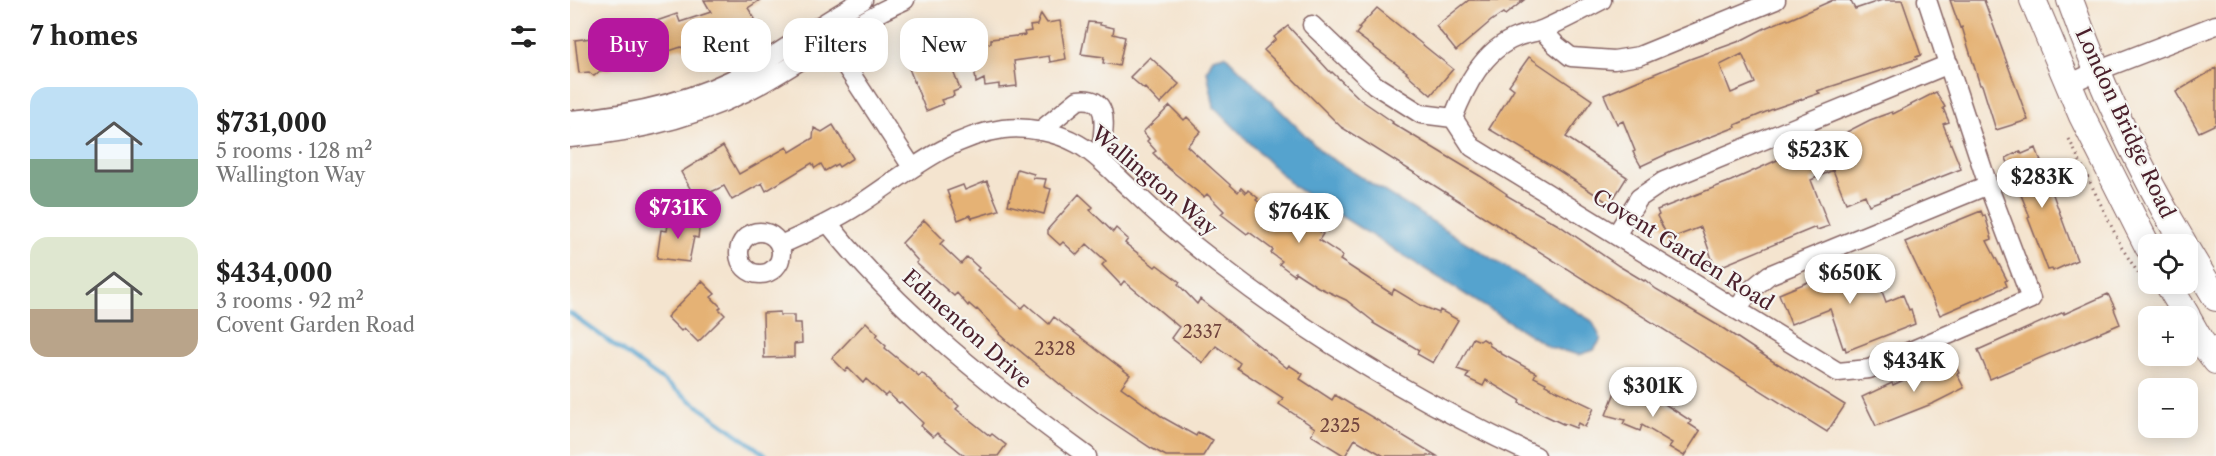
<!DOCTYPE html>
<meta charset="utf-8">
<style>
body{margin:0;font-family:"Libre Caslon Text",serif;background:#f6f6f6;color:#222;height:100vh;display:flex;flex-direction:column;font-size:22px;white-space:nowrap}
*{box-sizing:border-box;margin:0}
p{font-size:20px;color:#767676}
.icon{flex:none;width:33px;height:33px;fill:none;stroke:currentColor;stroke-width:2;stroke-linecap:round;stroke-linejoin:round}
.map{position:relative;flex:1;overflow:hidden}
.side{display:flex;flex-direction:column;background:#fff;width:570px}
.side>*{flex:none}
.hud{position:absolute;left:18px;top:18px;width:570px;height:54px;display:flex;gap:12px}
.tools{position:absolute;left:1568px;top:234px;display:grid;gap:12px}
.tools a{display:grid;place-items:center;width:60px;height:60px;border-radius:12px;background:#fff;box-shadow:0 3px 15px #0003;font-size:30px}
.price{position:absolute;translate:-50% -51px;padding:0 14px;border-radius:21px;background:#fff;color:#222;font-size:20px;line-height:39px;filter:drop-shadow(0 2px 3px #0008)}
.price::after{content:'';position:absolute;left:50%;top:36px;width:18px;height:14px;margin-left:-9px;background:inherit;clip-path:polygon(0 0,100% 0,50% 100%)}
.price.current{background:#b5179e;color:#fff}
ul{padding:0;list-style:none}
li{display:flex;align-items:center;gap:18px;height:150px;padding:0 30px}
li span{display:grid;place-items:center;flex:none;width:168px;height:120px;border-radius:18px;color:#555}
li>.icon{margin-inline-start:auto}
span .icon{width:72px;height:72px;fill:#fffc;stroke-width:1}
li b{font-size:26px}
h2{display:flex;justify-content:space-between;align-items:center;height:72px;padding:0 30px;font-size:26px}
.chip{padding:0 21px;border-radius:18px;background:#fff;box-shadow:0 3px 15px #0003;font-size:21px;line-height:54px}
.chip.current{background:#b5179e;color:#fff}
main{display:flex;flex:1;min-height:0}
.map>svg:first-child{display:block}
.water{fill:#54a3ce;stroke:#4f617c;stroke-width:1.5}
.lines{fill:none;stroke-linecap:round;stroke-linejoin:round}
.stream{stroke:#54a3ce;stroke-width:4.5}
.building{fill:#e5b275;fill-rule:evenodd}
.street-casing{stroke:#866464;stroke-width:21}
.secondary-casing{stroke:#866464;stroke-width:28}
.path{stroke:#866464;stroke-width:3;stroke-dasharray:1.5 4.5;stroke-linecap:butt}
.street{stroke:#fff;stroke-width:18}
.secondary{stroke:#fff;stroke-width:26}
.labels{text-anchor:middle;stroke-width:4.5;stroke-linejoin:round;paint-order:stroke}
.number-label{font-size:18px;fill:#71443e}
.street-label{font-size:21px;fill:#4a1f2b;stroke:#f6f6f2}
</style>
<main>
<section class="side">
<h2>7 homes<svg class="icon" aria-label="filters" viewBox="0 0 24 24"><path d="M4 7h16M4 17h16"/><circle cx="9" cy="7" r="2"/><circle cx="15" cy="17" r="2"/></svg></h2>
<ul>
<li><span style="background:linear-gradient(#bfe0f5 60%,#7fa58c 0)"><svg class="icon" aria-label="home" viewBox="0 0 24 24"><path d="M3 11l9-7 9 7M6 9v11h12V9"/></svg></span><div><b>$731,000</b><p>5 rooms · 128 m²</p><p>Wallington Way</p></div></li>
<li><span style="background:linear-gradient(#dfe7d0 60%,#b9a48a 0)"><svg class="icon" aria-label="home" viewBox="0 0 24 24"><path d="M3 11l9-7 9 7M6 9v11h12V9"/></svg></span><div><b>$434,000</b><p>3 rooms · 92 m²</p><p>Covent Garden Road</p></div></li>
</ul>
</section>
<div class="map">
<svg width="1646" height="456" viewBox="0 0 1646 456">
<rect width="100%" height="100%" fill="#f6f6f2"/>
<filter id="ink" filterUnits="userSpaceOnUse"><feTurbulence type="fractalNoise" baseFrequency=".0167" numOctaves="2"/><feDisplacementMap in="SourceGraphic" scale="12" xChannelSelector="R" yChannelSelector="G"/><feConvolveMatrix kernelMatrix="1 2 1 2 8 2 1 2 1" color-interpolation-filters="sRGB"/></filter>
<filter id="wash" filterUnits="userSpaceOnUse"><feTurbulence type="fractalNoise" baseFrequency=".008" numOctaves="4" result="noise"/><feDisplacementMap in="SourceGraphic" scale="24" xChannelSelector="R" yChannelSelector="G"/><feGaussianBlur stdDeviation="1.35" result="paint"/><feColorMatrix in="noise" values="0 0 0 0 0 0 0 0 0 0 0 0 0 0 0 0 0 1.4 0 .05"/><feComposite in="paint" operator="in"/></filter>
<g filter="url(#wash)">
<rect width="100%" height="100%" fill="#f4e4cf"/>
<path class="water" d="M655,55L754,154L1022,321L1031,339L1024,350L1009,355L979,347L723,186L644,107L637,71L643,58Z"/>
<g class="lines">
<path class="stream" d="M0,313L197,456"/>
</g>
<g id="blocks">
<path class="building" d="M134,0H190L178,8L185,19L167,29L172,37L160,43L154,33L122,44L118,51L111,47L84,56L85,59L43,66V69L30,71L24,76L19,72L9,73L5,40L22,38L23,46L49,42L52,38L63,36L61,26L78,21V24L107,14L110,22L141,12Z
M899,0H954L935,15L933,13L921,21L886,51L866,26Z
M1263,0H1280L1285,9L1312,0H1332L1351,55L1346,57L1347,59L1247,91L1250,93L1203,109L1165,125L1166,127L1101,152L1071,166L1063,152L1065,151L1053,121L1047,124L1034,95L1120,59L1170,41L1197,27L1217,19L1218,20ZM1172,54L1185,83L1161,93L1150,65Z
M1380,0H1414L1458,120L1426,130L1412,85H1410L1392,27L1390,28Z
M807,8L883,69L861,95L836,73L837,72L786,34L790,29L788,28Z
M471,14L477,23L490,21L496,59L480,62L479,56L444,61L447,86L429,88V84L415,86L414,79L406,83L402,45L421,43V39L455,35L454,32L461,31L460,26L467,25Z
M518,22L530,23V25L544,28L543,34L555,37L549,66L533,63L534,57L511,54Z
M718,26L761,73L762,72L791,100L823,122L822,123L910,176L937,194L936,195L990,226L1049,266L1074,281L1075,280L1086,289L1154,329L1207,364V363L1275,405L1257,432L771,127L694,50L706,39L704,37Z
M369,35L390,89L383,92L384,96L371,100L373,104L356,111L336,61L353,54L349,43Z
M580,57L609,84L590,104L575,88L574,89L560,77Z
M959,57L1022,100L996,137L1057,177L1040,204L988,170L919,129L944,89L939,85Z
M1646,68V124L1629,132L1606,92Z
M1366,92L1375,107L1373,108L1379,122L1373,124L1391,169L1299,205L1295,195L1276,203L1263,170L1241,180L1259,226L1247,230L1246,227L1147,268L1146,264L1144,265L1131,227L1099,239L1087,216L1089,215L1087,210L1161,181L1245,143L1246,145L1266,135L1267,137L1300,120L1322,112L1323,114Z
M600,106L614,120L617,117L631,131L617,146L668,192L671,188L676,193L678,190L688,198L686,200L713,221L718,214L734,226L737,222L753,234L749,240L773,256L770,260L822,294L824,289L850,305L869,313L870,310L888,320L863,363L847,354L849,350L803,323L804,322L776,300L748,287L725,272L724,275L709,264L712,261L701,253L703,250L679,232L677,234L651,214L654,211L637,194L634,197L598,168L583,153L586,151L577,141L579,139L573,132Z
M263,125L283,158L269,167L267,164L255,171L251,164L245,168L242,163L196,191L192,183L162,200L154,186L126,199L111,172L153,146L169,174L217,147L220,152L243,138L244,128L252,132Z
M1466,148L1507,260L1483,271L1482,269L1478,270L1458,218L1460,217L1436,158L1450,151L1452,154Z
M447,169L464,174L463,178L476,179L474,187L481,189L474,214L438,205Z
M417,181L429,210L402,218L400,215L388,220L377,191L393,185L395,190Z
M509,194L523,207L520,210L543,232L546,228L558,239L555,243L585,267L587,265L610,282L608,284L627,304L630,299L717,368L719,365L733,374L730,379L762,400L765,395L867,456H814L785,439L775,456L741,435L745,428L709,404L713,398L667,368L670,363L646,346L633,363L601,338L609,327L554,281L551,285L532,265L536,261L517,244L507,255L493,242L490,245L478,234V229Z
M1411,211L1413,216L1415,215L1422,239L1417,241L1437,280L1435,281L1437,286L1370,315L1335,242Z
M99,218L130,222L128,238L124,237L119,262L87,258L91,230L97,231Z
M354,220L374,240L370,244L391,264L397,257L409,268L407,270L452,308L456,304L479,324L484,317L560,375L551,387L594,418L626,436L628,432L643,440L633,456H596L581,448L530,414L492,386L443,345L442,346L429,334L430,333L407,309L406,310L399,304L398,306L387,293L384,296L346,263L348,261L332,243Z
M1299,257L1316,302L1333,295L1339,310L1341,309L1345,324L1276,351L1275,347L1273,348L1260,309L1221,324L1209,294Z
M132,281L145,294L141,297L151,307L149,309L155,315L128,342L114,328L111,331L97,317Z
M1538,294L1545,308L1544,309L1550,324L1420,379L1408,350L1494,312V314Z
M210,312V315H224V323H231L232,343L224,344V357L194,358L193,313Z
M296,322L308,334L306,337L316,346L315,348L349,376L352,373L389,406L386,409L420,436L422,434L436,445L428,456H395L367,433L363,437L351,426L353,423L331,402L329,403L318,393L315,396L296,379L293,383L278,368L275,371L262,358Z
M903,338L910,341L913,339L918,342L920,346L930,352V353L966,373L964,377L976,383L975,385L1024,408L1015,427L1008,423L1006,428L993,423V424L949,403L950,400L916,380L913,386L896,378L899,373L887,369Z
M1381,358L1389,373L1387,374L1394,388L1364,403L1306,426L1292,397L1322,383L1323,385Z
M1056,385L1084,396V397L1121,421L1119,424L1130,431L1114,456L1099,447L1102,443L1072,425L1070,431L1053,424L1055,420L1036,415L1047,387L1054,390Z"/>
</g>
</g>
<g filter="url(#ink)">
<use href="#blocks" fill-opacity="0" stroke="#866464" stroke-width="1.5"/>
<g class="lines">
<g class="street-casing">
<path id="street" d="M742,25L805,85L851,114L883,118
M972,30L986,45L1001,57L1044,60L1069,56L1206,0
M254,33L342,167
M1499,84L1527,71L1646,25
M883,118L902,147L1268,372L1299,369L1461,299L1418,185L1357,0
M883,118C895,87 913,50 947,37C956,33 965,33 974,29C994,20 1013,10 1032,0
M0,120C62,115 125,101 180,70C218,48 254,21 293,0
M470,131L508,100C546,95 531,137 530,160
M0,138C72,132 142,114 205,76C248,51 289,20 335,0
M258,223C330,314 424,388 517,456
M169 253a21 21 0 1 1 42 0a21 21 0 1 1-42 0Z
M1046,235L1069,198L1094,181L1379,64
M210,245C238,233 265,220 290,204C336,174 377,137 433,129C457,126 487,132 508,144C529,156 545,175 563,191C590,217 619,242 649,265C747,341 853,404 966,456
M1166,310L1182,289L1199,275L1418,185"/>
</g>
<g class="secondary-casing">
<path id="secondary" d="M1463,0L1512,116L1578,247
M1500,0C1530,84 1568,167 1614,244
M1617,250L1646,298
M1598,284L1617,316
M1617,317L1630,340L1646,361"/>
</g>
<path class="path" d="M1499,139L1552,248L1577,287"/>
<use href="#street" class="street"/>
<use href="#secondary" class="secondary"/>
</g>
</g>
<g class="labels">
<g class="number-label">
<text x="632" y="338">2337</text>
<text x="485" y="355">2328</text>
<text x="770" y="432">2325</text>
</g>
<g class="street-label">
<text transform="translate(1555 123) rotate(65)" y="7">London Bridge Road</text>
<text transform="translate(584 181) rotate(40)" y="7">Wallington Way</text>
<text transform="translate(1113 250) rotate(32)" y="7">Covent Garden Road</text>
<text transform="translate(397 329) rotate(42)" y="7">Edmenton Drive</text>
</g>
</g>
</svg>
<div class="tools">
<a><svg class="icon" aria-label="locate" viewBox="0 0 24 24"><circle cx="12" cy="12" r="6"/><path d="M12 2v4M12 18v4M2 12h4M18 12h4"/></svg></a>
<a>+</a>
<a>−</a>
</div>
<b class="price" style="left:1248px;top:182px">$523K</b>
<b class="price" style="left:1472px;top:209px">$283K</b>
<b class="price current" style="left:108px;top:240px">$731K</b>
<b class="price" style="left:729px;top:244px">$764K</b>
<b class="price" style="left:1280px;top:305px">$650K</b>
<b class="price" style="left:1344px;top:393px">$434K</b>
<b class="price" style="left:1083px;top:418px">$301K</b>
<div class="hud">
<a class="chip current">Buy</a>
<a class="chip">Rent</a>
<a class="chip">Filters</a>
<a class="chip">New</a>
</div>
</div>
</main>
